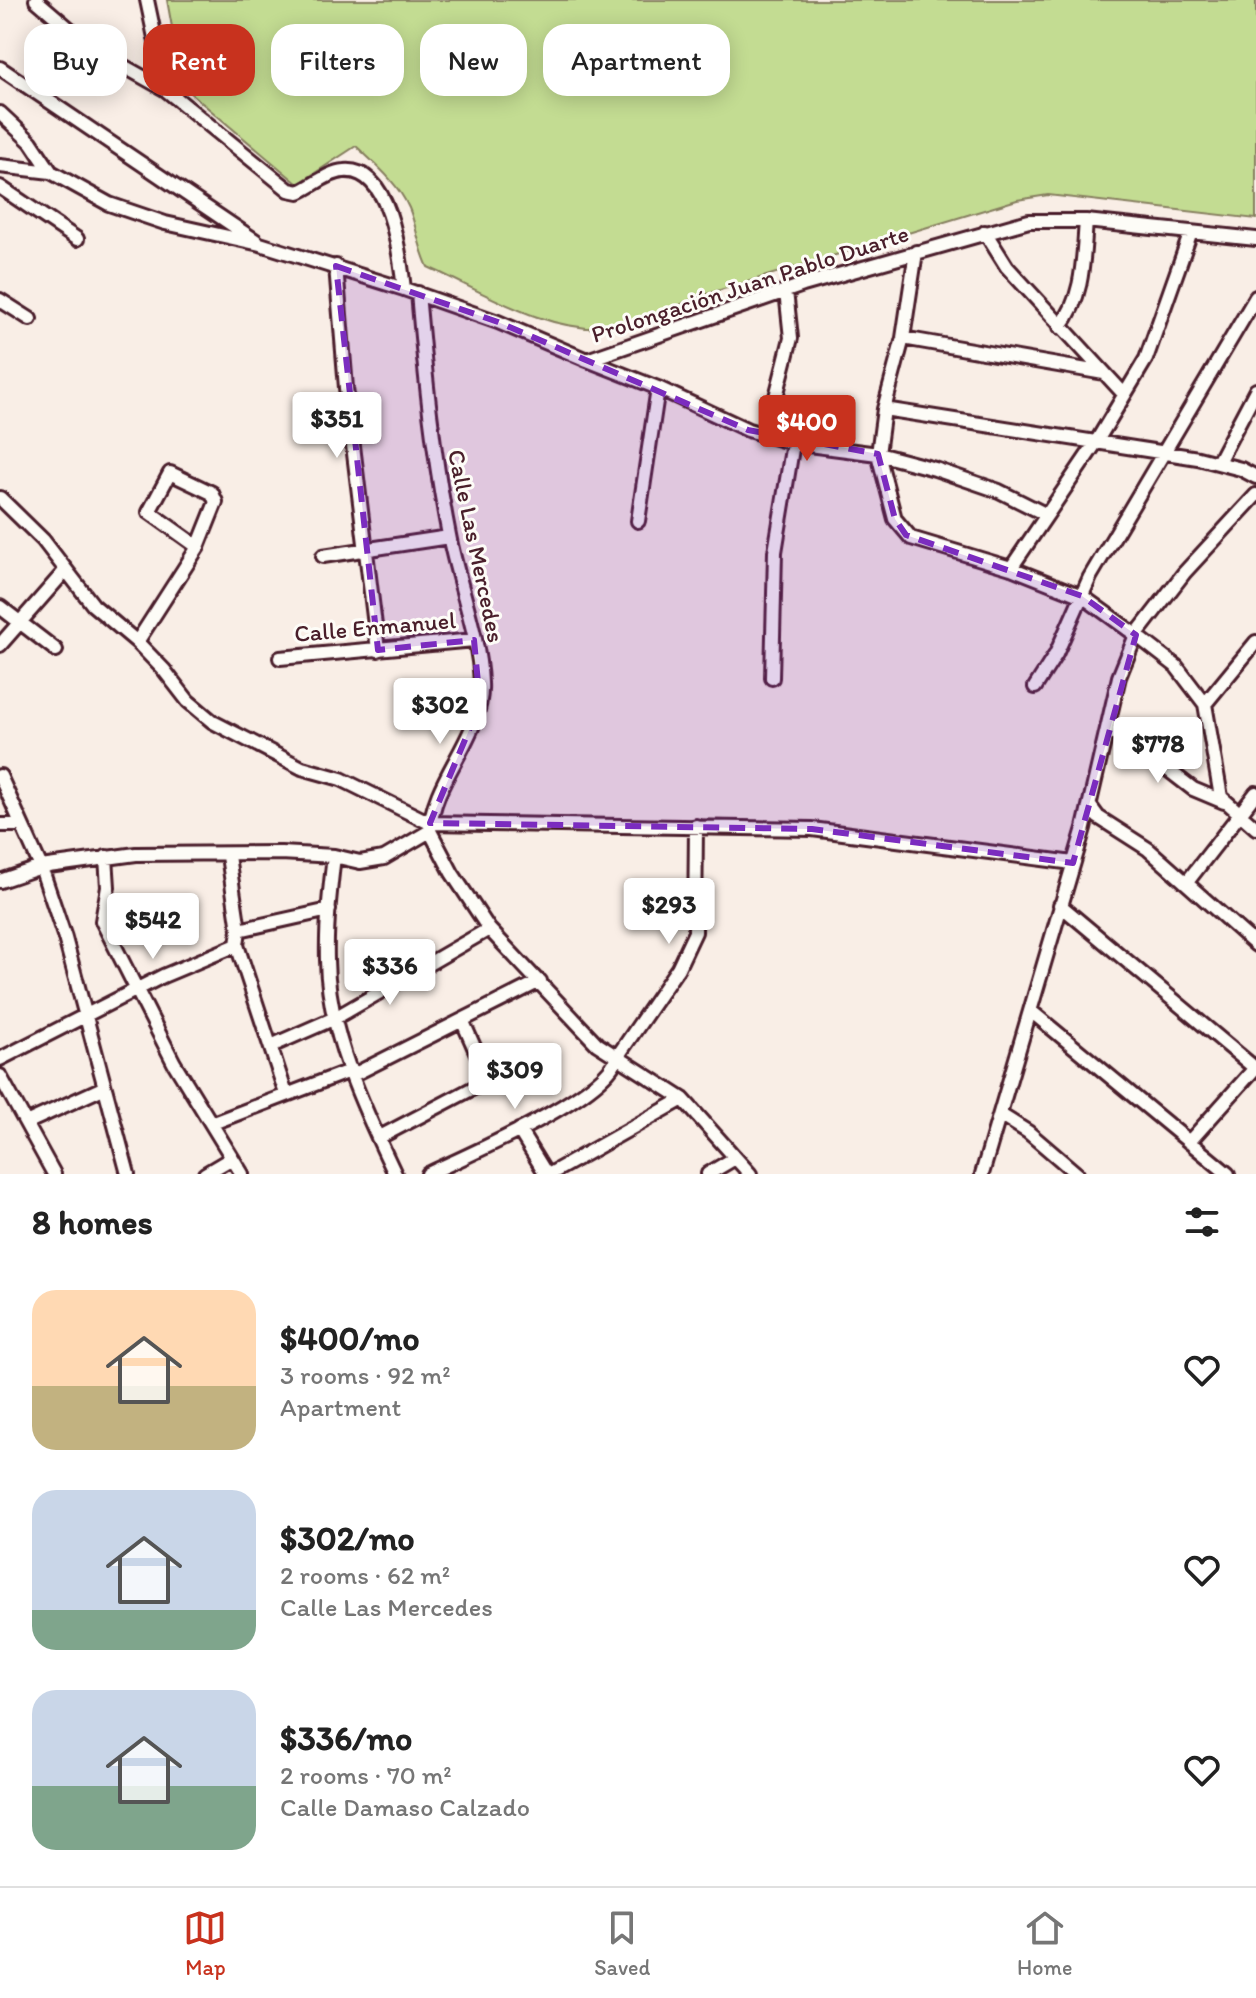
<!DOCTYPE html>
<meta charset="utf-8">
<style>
body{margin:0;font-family:Itim,sans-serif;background:#f6f6f6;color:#222;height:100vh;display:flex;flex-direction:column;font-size:30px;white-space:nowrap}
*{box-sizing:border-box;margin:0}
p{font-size:26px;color:#767676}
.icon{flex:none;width:44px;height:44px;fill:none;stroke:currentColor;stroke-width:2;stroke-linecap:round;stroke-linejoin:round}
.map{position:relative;height:1174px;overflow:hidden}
.drawer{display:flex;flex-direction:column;background:#fff;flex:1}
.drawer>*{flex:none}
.guide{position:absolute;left:24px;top:24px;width:800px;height:72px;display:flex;gap:16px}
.price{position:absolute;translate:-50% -68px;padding:0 18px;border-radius:8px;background:#fff;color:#222;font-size:26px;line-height:52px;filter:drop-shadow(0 2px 4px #0008)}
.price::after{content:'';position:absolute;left:50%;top:48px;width:24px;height:18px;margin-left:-12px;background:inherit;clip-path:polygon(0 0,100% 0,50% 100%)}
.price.current{background:#c8321e;color:#fff}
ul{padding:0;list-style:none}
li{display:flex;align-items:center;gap:24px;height:200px;padding:0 32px}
li span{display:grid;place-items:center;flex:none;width:224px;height:160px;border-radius:24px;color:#555}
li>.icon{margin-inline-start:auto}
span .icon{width:96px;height:96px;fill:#fffc;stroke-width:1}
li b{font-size:34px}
h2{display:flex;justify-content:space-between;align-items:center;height:96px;padding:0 32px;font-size:34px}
.chip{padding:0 28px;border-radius:24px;background:#fff;box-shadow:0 4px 20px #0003;font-size:28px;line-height:72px}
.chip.current{background:#c8321e;color:#fff}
.tabs{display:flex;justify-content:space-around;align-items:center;height:112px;border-top:2px solid #e0e0e0;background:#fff;font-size:22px;color:#767676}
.tabs a{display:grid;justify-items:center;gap:4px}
.tabs .current{color:#c8321e}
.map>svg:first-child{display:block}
.green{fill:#c3dc92;stroke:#867e5e;stroke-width:2}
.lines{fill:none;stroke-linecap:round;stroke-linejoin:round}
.street-casing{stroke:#4a1f2b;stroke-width:18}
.street{stroke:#fdfcf7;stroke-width:12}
.marked{fill:#7b2cbf;fill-opacity:0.2;stroke:#7b2cbf;stroke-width:6;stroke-dasharray:16 10;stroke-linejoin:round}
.labels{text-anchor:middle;stroke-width:6;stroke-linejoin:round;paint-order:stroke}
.street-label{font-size:24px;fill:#4a1f2b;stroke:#fdfcf7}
</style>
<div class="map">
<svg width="1256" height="1174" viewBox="0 0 1256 1174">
<rect width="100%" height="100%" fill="#f9eee6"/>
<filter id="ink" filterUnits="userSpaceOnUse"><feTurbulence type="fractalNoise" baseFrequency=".0125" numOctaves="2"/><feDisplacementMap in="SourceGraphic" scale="16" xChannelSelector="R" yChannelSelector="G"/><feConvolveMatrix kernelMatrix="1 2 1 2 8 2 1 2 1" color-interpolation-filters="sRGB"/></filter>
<g filter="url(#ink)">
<path class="green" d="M167,0H1256V219L1048,195L1017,200L697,297C670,309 640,326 609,328C546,333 484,292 428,267C418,246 417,227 409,208C398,183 376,165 356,146L298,184L183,87Z"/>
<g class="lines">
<g class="street-casing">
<path id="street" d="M36,0L93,49L166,90L289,190L299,192C313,186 328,172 344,171C391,167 400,256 404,289
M147,0L166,90
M0,68L256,241
M0,113L31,142L51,172
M0,166L51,172L109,204L165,223L260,244L404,289L498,322L587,360L803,285L1029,221H1086L1256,239
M0,187L77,239
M985,232L1007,267L1123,393
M916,252L903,338L884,409L878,454L895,519L911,538L1011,568L1082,596L1136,635L1119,677L1084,828L982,1174
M336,266L346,388L378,650
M0,300L30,319
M1060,327C1084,297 1083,258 1086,221
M903,338L1104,373
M587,360L658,388L748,430L793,443L878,454L935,469L999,491L1047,515
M884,409L1198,458L1241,469L1256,477
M766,436L791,338L786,291
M1218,462L1256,390
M1256,495L1184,573L1136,635L1176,666L1205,704L1221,797L1256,828
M0,498L43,540L93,605L137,642L164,670L188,701L213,722L302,768L341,779L430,823L812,829L1073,863
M638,521L658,388
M323,556L449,537
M1011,568L1095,444L1146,359L1191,232
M0,607L56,650
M137,642L198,547L216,502L212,493L170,473L149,512L198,547
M0,645L65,571
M280,658L474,640
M772,678L775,552L793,443
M1035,687L1056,654L1090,577L1256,297
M1205,704L1256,642
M1107,731L1123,735L1193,789L1224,802
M0,776L41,867L65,938L128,1174
M1090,806L1098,817L1148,849L1256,945
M0,825H22
M430,831L452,873L489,929L597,1044L683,1099L750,1174
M228,856L239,930L237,945L286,1094
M334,856C330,890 326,925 327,960C328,1033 364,1109 395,1174
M106,857L108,887L102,921L174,1063L242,1174
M0,881L41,867L136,854L281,853L334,856L360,862L384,858L430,831C432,778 484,736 481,683C479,634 458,583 449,535C433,454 425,374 418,293
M1187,882L1256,793
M1060,905L1256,1069
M239,930L329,910
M1032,1012L1228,1174
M271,1046L335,1018L489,929
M0,1059L163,976L237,945
M353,1075L540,981
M0,1076L54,1174
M1001,1115L1028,1132L1077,1174
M26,1123L103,1088
M213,1123L352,1070
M519,1130L546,1174
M378,1138L483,1083L486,1074L463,1022
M1189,1142L1256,1067
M205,1174L232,1158
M428,1174C468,1155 606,1096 617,1057L678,968L695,932L696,826
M550,1174L683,1099
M708,1174L735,1158"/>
</g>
<use href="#street" class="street"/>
</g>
</g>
<path class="marked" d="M336,266L498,322L748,430L878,454L895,519L906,535L1082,596L1136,635L1073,863L812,829L430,823L480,704L474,640L378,650Z"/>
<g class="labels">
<g class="street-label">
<text transform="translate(750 284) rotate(-18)" y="8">Prolongación Juan Pablo Duarte</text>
<text transform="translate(476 546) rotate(78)" y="8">Calle Las Mercedes</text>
<text transform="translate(375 627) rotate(-5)" y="8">Calle Enmanuel</text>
</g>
</g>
</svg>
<b class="price" style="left:337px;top:460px">$351</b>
<b class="price current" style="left:807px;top:463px">$400</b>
<b class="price" style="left:440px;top:746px">$302</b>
<b class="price" style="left:1158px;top:785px">$778</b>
<b class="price" style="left:669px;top:946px">$293</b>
<b class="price" style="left:153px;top:961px">$542</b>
<b class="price" style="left:390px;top:1007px">$336</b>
<b class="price" style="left:515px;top:1111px">$309</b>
<div class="guide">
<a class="chip">Buy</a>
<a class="chip current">Rent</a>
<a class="chip">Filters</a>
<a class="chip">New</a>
<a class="chip">Apartment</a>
</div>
</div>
<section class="drawer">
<h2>8 homes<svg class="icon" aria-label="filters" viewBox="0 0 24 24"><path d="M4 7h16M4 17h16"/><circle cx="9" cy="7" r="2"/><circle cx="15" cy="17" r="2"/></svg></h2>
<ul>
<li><span style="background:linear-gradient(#ffd9b3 60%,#c2b280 0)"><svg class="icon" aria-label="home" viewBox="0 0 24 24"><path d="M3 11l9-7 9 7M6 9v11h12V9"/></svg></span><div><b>$400/mo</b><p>3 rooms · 92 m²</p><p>Apartment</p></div><svg class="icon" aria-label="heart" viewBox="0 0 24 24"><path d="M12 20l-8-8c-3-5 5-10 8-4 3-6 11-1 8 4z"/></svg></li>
<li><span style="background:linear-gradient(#c9d6e8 75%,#7fa58c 0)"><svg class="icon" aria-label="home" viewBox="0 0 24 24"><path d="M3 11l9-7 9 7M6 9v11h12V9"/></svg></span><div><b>$302/mo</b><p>2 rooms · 62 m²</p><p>Calle Las Mercedes</p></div><svg class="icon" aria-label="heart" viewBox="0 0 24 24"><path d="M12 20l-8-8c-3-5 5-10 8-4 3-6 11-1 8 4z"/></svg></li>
<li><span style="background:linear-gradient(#c9d6e8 60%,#7fa58c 0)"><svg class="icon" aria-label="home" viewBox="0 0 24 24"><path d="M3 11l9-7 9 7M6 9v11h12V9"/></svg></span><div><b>$336/mo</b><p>2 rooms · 70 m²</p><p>Calle Damaso Calzado</p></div><svg class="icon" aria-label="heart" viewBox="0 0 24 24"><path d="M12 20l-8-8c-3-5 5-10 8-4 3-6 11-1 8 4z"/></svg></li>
</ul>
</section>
<nav class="tabs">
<a class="current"><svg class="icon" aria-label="map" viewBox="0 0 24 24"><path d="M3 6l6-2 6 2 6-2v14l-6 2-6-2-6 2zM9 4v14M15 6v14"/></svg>Map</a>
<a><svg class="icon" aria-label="saved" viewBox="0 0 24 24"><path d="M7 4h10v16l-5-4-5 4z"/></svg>Saved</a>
<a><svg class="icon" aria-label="home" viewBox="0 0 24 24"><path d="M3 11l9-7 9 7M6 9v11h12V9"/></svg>Home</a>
</nav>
